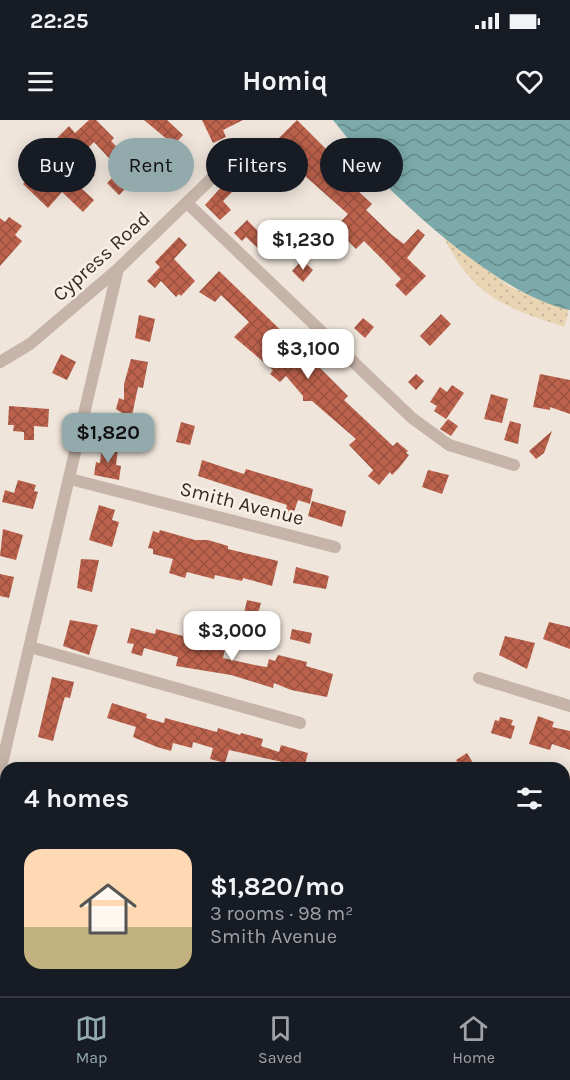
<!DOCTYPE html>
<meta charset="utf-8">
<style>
body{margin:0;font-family:Karla,sans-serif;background:#20242c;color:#f1f3f6;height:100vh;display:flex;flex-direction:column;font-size:22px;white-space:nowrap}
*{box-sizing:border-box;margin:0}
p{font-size:20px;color:#9ea1a6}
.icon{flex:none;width:33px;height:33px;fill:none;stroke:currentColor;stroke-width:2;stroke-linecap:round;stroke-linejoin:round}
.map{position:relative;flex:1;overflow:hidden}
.panel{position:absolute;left:0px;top:642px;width:570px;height:234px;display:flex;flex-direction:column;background:#171b24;border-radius:18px 18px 0 0;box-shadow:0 3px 15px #0003}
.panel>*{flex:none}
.guide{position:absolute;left:18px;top:18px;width:534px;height:54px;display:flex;gap:12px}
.price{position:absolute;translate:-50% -51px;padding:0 14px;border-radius:12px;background:#fff;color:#222;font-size:20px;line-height:39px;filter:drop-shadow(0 2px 3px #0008)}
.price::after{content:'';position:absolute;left:50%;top:36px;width:18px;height:14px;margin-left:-9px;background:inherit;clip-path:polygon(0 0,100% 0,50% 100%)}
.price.selected{background:#93aaac;color:#111}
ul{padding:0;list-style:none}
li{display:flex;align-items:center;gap:18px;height:150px;padding:0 24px}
li span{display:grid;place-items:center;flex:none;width:168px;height:120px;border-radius:18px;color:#555}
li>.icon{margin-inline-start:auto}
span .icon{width:72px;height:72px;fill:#fffc;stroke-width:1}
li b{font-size:26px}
h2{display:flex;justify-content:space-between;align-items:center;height:72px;padding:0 24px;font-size:26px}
.tag{padding:0 21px;border-radius:27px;background:#171b24;box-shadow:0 3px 15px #0003;font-size:21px;line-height:54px}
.tag.selected{background:#93aaac;color:#111}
.status{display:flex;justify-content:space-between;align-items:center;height:42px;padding:0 30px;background:#171b24;direction:ltr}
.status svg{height:16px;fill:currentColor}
header{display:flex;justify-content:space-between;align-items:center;height:78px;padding:0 24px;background:#171b24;font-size:27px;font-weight:700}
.menu{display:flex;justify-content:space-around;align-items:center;height:84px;border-top:2px solid #363941;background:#171b24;font-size:16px;color:#9ea1a6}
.menu a{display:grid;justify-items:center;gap:3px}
.menu .selected{color:#93aaac}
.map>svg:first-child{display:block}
.sand{fill:url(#sand-dots)}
.water{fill:url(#water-waves)}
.building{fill:url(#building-cross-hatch)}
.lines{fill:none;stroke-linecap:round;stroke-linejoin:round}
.street{stroke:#c6b4a8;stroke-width:12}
.labels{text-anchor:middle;stroke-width:5;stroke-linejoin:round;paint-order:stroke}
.street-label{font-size:20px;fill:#342b27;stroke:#f8efe7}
</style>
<div class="status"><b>22:25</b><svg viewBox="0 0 49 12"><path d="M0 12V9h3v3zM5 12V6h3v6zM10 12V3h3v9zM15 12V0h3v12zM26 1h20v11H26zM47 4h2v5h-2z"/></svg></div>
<header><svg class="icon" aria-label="menu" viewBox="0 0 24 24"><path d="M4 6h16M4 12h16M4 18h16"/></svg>Homiq<svg class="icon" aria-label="heart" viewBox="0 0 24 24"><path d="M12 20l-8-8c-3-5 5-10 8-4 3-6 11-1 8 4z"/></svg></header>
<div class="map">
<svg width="570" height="876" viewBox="0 0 570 876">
<defs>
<pattern id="sand-dots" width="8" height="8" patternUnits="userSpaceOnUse" patternTransform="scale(1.5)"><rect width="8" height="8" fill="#e9d4b4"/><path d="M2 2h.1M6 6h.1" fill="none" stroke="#c8b69b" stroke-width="1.8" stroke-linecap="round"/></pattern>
<pattern id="water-waves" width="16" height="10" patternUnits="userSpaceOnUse" patternTransform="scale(1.5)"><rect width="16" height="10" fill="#7caaaa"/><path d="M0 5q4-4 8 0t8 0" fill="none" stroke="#668b8a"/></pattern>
<pattern id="building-cross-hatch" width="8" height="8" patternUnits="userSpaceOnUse" patternTransform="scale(1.5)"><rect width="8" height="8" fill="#bc624c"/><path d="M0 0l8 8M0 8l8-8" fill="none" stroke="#9a513f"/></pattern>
</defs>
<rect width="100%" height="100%" fill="#efe5db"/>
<path class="sand" d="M442,114L510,167L569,190L564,207C501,186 473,176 442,114Z"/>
<path class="water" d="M333,0H570V190C512,178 438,115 395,74C372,52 353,24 333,0Z"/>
<path class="building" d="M89,0H96L114,18L111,21L130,40L133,37L145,50L119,75L107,63L120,50L94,22L77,39L95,55L82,69L94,80L83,92L62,72L48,88L23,64L62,25L56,19L69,6L75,13Z
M144,0H167L183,15L174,25Z
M202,0H243L223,10L226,17L213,23Z
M297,0L363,66L358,71L372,84L366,90L392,115L404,124L418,109L425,115L407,138L426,156L406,176L395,165L401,159L382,139L364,121L356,129L335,108L348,94L297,49L274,23Z
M264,39L272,47L262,58L254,49Z
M224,64L232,72L223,81L231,90L220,100L205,85Z
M9,97L22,106L15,115L22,121L0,146V98L5,102Z
M247,100L262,115L268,109L277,117L263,133L246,117L242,121L234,113Z
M179,117L187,125L174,139L195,161L181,176L179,174L176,177L161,161L155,168L147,161L160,147L155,142Z
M302,140L313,150L303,162L292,151Z
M219,151L290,219L286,226L313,249L317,245L348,276L344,280L393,326L397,322L408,331L406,333L409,335L399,348L392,355L390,352L379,365L368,356L373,350L349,325L356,319L312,281H303V276L286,256L280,262L270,254L273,250L234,217L249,202L221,175L215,182L199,172Z
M441,194L451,204L430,226L420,216Z
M139,195L155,199L150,222L135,218Z
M363,198L374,207L365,218L354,208Z
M61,234L76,242L67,260L52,253Z
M131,239L148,242L143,268L138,267L130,305L117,302L122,293L116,289L119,278L124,280V264Z
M416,254L424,261L416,270L408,262Z
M540,254L570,260V294L550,287V290L533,287Z
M452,265L464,273L446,299L434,291L437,286L430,282L440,267L447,272Z
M491,274L508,279L502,303L484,299Z
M9,286L49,289L48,307L34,306V320H24V312L13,311L14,305H8Z
M448,299L458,306L451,316L440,309Z
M510,301L521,304L518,324L504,320Z
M181,302L195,306L190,325L176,322Z
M552,311L544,333L536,339L529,331Z
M102,326L118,328L116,345L121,346L119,360L94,355L96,342L100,343Z
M202,340L244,354L246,349L313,369L310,384L298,380L293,395L285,393L287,385L198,356Z
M428,350L449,355L442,374L422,367Z
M18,360L36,365L34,371L38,372L33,389L2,382L5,370L14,373Z
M312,381L346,391L342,407L308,396Z
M99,385L115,390L112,400L119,402L112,427L89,420Z
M3,409L23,415L16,440L0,436Z
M160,410L195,420H208L228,426V429L278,441L272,466L243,458L242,461L215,455L214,459L187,452L185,458L169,453L173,439L153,434V429L148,428L153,411L159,413Z
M81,439L99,440L92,472L77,468Z
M296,447L329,456L326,469L293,463Z
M0,454L14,457L9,478L0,476Z
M247,480L261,483L257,497L244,493Z
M70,500L98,505L89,535L63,526Z
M549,502L570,507V529L543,519Z
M131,508L155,514L156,509L183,516L184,510L202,515L200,522L225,529L223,538L260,546L267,547L269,539L275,541L278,535L307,542L306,546L333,554L327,577L291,570L274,563L273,568L231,555L176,546L178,537L144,528L142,536L131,533L134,524L127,523Z
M292,509L312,513L310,524L290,519Z
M505,516L535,523L527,549L499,535Z
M52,557L74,562L70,578L65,577L63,583L53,621L38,617Z
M112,583L147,594L146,598L164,603L165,598L217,612L218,608L240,615L241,613L263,619L261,626L279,632L281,625L308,633L304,648H290L291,644L229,630L225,643L210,639L213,628L193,622L192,628L173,623L171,631L157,627L133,617L136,607L107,598Z
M538,596L554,602L552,607L570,611V630L552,624L550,630L529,624Z
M500,597L513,600L511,605L515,606L511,619L491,613L495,600L499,601Z
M467,633L476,648H461L456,640Z"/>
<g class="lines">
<path class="street" d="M187,83L412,298L449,325L514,345
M0,242L30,224L118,149L246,25
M70,359L335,427
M30,527L300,603
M479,558L570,586
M0,652L118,149
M0,709L6,711
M513,870L532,876"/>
</g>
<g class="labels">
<g class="street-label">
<text transform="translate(101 136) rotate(-42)" y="7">Cypress Road</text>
<text transform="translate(242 383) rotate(14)" y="7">Smith Avenue</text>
</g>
</g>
</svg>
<b class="price" style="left:303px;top:151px">$1,230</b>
<b class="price" style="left:308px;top:260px">$3,100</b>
<b class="price selected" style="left:108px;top:344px">$1,820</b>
<b class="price" style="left:232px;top:542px">$3,000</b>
<div class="guide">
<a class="tag">Buy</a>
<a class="tag selected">Rent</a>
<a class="tag">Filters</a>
<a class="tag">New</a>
</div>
<section class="panel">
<h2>4 homes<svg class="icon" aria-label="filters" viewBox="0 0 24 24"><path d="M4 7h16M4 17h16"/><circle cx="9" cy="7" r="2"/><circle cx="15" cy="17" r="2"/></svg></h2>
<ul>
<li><span style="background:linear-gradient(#ffd9b3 65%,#c2b280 0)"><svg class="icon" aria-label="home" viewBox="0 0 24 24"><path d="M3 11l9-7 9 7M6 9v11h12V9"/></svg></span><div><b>$1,820/mo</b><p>3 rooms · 98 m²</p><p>Smith Avenue</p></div></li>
</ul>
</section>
</div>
<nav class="menu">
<a class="selected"><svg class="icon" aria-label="map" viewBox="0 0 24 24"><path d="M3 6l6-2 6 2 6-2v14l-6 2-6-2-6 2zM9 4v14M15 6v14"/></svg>Map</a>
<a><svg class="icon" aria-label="saved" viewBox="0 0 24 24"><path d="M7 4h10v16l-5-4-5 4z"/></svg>Saved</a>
<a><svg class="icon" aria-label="home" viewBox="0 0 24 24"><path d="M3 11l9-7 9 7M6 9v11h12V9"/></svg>Home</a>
</nav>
